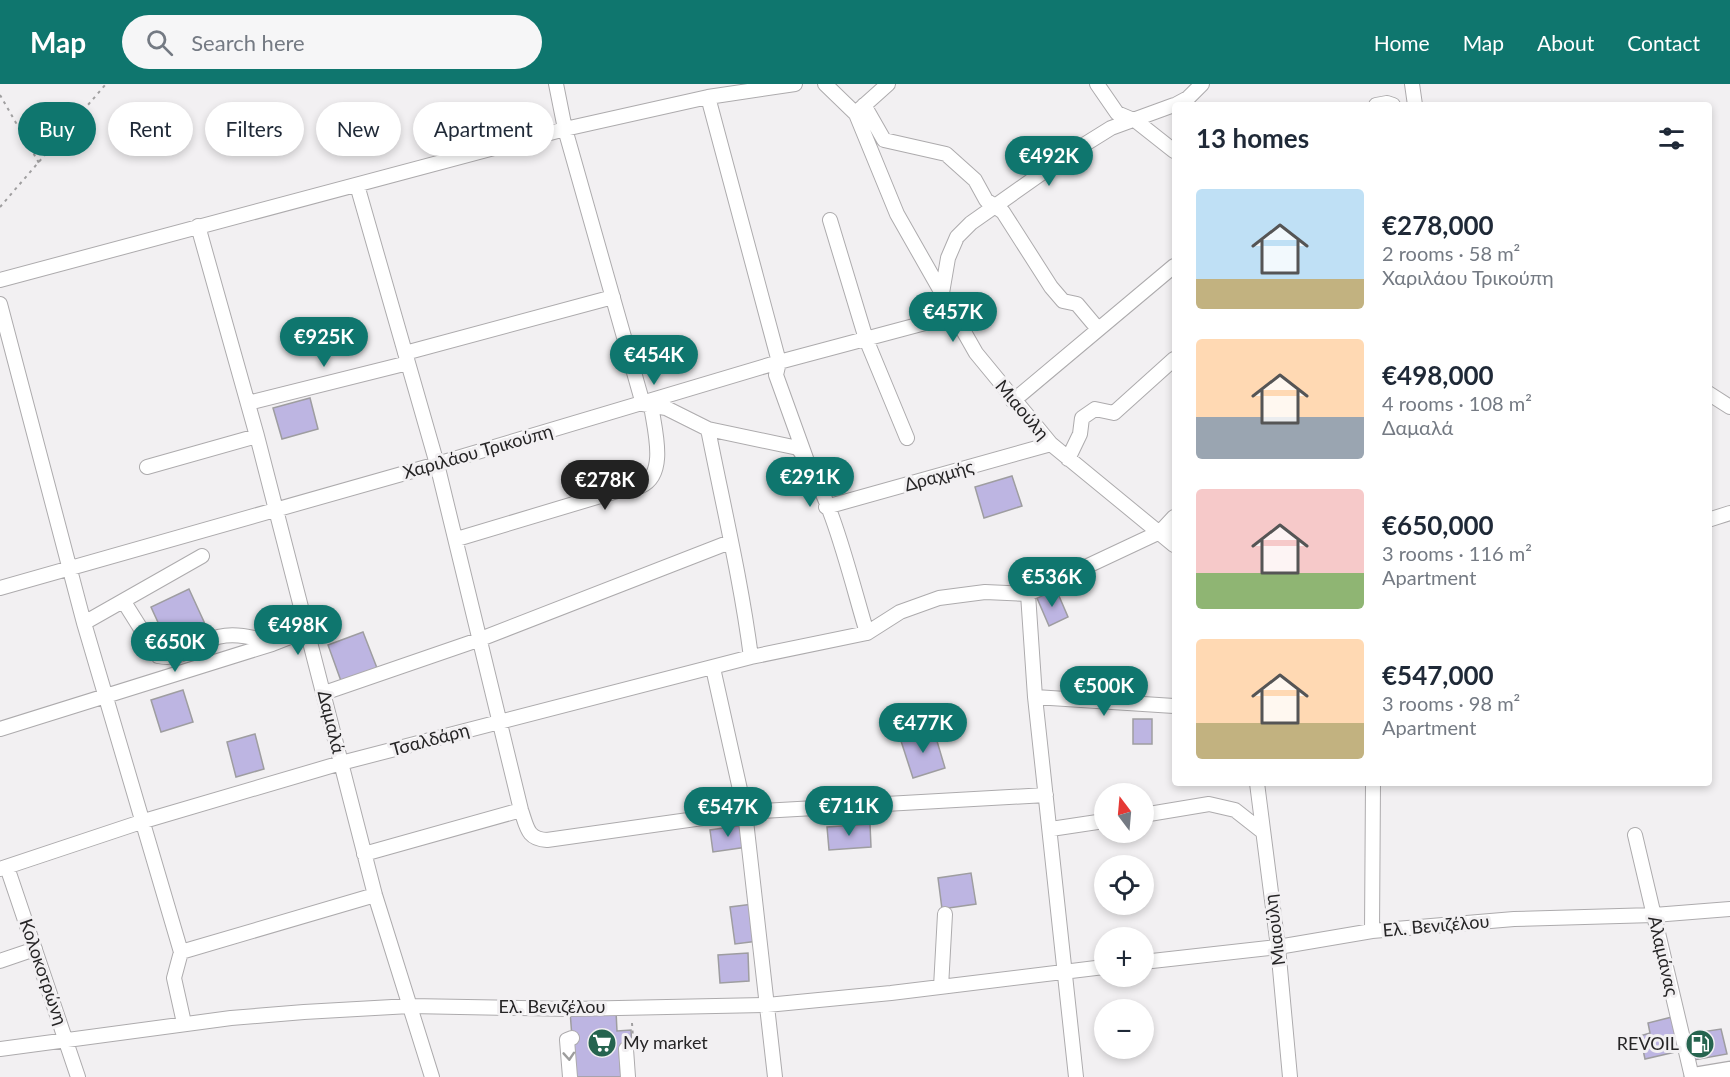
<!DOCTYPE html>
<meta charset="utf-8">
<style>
body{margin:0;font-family:Lato,sans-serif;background:#f6f6f7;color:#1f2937;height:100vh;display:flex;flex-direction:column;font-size:22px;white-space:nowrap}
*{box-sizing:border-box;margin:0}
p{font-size:20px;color:#747a83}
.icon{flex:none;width:33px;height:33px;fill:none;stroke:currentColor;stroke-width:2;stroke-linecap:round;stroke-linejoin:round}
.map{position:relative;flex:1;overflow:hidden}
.panel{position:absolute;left:1172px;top:18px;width:540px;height:684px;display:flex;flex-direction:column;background:#fff;border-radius:6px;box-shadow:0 3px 9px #0003}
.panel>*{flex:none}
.hud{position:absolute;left:18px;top:18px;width:570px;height:54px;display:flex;gap:12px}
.needle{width:39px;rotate:344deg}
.buttons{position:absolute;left:1094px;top:699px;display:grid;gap:12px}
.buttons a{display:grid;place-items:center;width:60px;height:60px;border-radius:50%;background:#fff;box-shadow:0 3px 9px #0003;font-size:30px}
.price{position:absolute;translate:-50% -51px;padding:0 14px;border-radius:21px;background:#0f766e;color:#fff;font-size:20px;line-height:39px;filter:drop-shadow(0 2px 3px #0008)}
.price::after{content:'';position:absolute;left:50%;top:36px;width:18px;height:14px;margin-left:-9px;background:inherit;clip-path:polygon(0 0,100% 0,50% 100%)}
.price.active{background:#222;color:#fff}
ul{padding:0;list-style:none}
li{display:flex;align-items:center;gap:18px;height:150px;padding:0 24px}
li span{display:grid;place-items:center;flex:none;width:168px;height:120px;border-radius:6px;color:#555}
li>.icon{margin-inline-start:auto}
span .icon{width:72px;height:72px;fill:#fffc;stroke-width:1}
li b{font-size:26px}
h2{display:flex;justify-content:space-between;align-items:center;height:72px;padding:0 24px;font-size:26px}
.tag{padding:0 21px;border-radius:27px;background:#fff;box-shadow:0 3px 9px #0003;font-size:21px;line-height:54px}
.tag.active{background:#0f766e;color:#fff}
header{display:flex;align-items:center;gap:36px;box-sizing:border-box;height:84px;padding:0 30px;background:#0f766e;color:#fff}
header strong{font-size:28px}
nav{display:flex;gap:33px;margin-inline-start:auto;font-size:21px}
.search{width:420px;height:54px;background:#f6f6f7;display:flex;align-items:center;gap:15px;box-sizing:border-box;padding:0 21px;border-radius:33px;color:#747a83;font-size:22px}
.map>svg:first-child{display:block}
.building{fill:#bdb5e2;stroke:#9e9da0;stroke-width:1.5}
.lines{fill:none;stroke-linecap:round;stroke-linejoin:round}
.minor-casing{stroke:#adabad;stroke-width:16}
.major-casing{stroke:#adabad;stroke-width:21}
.path{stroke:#a09fa0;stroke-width:2;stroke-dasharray:3 4.5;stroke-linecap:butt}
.minor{stroke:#fff;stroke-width:14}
.major{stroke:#fff;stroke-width:18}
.oneway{stroke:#9d9d9d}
.labels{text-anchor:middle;stroke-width:6;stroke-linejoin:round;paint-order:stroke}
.street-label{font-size:18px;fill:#262526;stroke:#f2f0f2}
.poi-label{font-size:18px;fill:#262526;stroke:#f2f0f2;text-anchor:start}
</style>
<header>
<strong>Map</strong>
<div class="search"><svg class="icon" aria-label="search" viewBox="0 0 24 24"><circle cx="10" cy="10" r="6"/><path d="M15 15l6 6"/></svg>Search here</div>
<nav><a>Home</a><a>Map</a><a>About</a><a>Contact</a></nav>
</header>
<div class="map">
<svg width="1730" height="993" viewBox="0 0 1730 993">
<rect width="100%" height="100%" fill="#f2f0f2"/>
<path class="building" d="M310,314L318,345L282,355L273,324Z
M1012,392L1022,422L984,434L975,403Z
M189,505L205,540L167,558L151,523Z
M1056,505L1068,533L1049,542L1037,514Z
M363,548L377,584L341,597L328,561Z
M183,606L193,638L161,648L151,616Z
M1133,635H1152V660H1133Z
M934,647L945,684L913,694L901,657Z
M255,650L264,685L236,693L227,658Z
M870,740L871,763L829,766L827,743Z
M744,741L747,763L713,768L710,746Z
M971,789L976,820L942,825L938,794Z
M753,820L758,857L735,860L730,823Z
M748,869L749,897L720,899L718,871Z
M570,927H616L617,947L631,946L632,964L619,965L621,993H575Z
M1672,933L1680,967L1645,975L1640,952L1650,949L1648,939Z
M1721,945L1727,970L1694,976L1688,950Z"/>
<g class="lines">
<g class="minor-casing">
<path id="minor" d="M556,0L565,45L643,320L666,324L708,345C723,421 741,496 751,573
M825,0L856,30L897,130L976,269L1051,360L1174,461
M1097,0L1117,29L1136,37L1174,67
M1412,0L1415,21
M708,13L779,278L776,291L807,377
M864,21L884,56L946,70L975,96L986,116L1003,128L1051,203L1063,217L1077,220L1098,245
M1175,21L1188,14L1202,0
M1376,21L1387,19L1393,21
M859,26L888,0
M357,101L437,380L521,726C527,743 527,755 547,756L745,728L1046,711
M830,136L866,255L907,354
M198,142L257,352L375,811L432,993
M0,196L565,45L708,13L795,0
M942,209L948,174L957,153L971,139L1066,72L1111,44L1174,21
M0,220L84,539L181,868L174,894L184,939
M405,269L613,213
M1708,309L1730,323
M1013,317L1174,182
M248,319L408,279
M708,345L798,364C832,411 850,493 867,549
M1068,375L1080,350L1082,334L1095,325L1114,329L1174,275
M147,383L257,352
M826,423L1051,360
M1708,436L1730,429
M1160,448L1174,433
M457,455L617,407C624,405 634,405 641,402C668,390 654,344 651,321
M0,504L437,380L779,278L955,231
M124,518L158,572C179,576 189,566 207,557C228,546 252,552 272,560
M84,539L202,472
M713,584L745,728L775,993
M324,609L478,556L730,458
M1035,613L1174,622
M0,645L272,560L308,546
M1257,699L1278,863L1290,993
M1143,731L1209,720L1235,726L1263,748
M1051,745L1104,737
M1635,751L1692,993
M364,770L521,726
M7,783L78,993
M0,785L144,737L341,679L751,573L867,549L900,528L939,514L985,508L1028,510
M1372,847L1373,699
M181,868L375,811
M0,877L35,865
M1143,878L1278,863L1372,847L1514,835L1654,831L1730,825
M941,903L945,830
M0,965L231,934L304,928L410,922L570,925L767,921L891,909L1104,883
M626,965L628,993
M570,993L567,956L572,954
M1076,993L1035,613L1028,510L1160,448L1174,445"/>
</g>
<g class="major-casing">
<path id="major" d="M1694,993L1730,987"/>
</g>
<path class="path" d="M0,11L39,79
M0,123L106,0
M632,939L633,954"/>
<use href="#minor" class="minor"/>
<use href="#major" class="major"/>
</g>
<defs><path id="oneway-chevron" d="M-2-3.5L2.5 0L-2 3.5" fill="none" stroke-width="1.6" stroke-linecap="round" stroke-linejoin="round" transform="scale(1.5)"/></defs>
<use class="oneway" href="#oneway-chevron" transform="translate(569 972) rotate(86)"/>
<defs>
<g id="supermarket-disc" transform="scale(1.5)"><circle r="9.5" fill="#26644f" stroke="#f2f0f2"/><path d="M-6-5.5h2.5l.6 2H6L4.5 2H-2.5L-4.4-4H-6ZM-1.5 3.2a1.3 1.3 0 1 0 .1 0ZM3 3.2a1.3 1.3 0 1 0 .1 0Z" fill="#fff"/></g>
<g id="fuel-disc" transform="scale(1.5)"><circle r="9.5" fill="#26644f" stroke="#f2f0f2"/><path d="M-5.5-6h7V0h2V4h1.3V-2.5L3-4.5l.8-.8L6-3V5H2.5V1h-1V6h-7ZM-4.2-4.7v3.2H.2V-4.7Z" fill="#fff"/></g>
</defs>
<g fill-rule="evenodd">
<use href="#supermarket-disc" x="602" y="959"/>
<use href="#fuel-disc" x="1700" y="960"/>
</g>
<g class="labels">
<g class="street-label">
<text transform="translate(1022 326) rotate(50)" y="6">Μιαούλη</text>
<text transform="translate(478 368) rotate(-16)" y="6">Χαριλάου Τρικούπη</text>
<text transform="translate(939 392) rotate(-16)" y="6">Δραχμής</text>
<text transform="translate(331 638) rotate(76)" y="6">Δαμαλά</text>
<text transform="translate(430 656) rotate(-15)" y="6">Τσαλδάρη</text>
<text transform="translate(1436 842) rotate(-5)" y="6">Ελ. Βενιζέλου</text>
<text transform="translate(1275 846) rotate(-97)" y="6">Μιαούλη</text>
<text transform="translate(1663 872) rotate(77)" y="6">Αλαμάνας</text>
<text transform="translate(43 888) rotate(71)" y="6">Κολοκοτρώνη</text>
<text x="552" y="929">Ελ. Βενιζέλου</text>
</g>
<g class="poi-label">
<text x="623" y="965">My market</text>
<text x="1679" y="966" text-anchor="end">REVOIL</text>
</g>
</g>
</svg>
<div class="buttons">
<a><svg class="needle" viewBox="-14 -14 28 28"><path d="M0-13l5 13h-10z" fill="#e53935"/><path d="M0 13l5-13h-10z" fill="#747a83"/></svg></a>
<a><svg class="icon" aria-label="locate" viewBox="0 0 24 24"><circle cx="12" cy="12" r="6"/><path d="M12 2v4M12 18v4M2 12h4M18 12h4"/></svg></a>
<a>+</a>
<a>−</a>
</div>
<b class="price" style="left:1049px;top:103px">€492K</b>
<b class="price" style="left:953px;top:259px">€457K</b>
<b class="price" style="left:324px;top:284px">€925K</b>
<b class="price" style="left:654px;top:302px">€454K</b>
<b class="price" style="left:810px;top:424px">€291K</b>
<b class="price active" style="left:605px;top:427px">€278K</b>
<b class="price" style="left:1052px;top:524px">€536K</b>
<b class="price" style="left:298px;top:572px">€498K</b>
<b class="price" style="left:175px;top:589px">€650K</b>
<b class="price" style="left:1104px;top:633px">€500K</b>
<b class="price" style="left:923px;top:670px">€477K</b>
<b class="price" style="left:849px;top:753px">€711K</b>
<b class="price" style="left:728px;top:754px">€547K</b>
<div class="hud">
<a class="tag active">Buy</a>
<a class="tag">Rent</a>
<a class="tag">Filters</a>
<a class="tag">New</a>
<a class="tag">Apartment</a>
</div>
<section class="panel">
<h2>13 homes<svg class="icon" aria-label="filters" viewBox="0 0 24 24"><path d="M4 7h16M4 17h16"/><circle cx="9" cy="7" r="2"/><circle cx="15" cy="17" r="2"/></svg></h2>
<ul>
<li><span style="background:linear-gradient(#bfe0f5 75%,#c2b280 0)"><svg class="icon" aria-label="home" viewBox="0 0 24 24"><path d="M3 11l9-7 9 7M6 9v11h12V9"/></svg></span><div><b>€278,000</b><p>2 rooms · 58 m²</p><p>Χαριλάου Τρικούπη</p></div></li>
<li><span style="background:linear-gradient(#ffd9b3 65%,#9aa5b1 0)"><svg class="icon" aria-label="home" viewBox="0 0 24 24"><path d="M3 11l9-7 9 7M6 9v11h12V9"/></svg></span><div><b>€498,000</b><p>4 rooms · 108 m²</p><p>Δαμαλά</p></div></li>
<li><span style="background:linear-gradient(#f6c9c9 70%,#8fb573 0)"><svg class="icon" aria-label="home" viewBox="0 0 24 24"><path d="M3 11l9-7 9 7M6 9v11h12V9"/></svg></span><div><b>€650,000</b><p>3 rooms · 116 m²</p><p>Apartment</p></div></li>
<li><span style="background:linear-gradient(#ffd9b3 70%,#c2b280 0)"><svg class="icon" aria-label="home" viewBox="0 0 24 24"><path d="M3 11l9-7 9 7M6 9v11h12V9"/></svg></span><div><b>€547,000</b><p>3 rooms · 98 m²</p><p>Apartment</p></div></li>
</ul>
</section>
</div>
